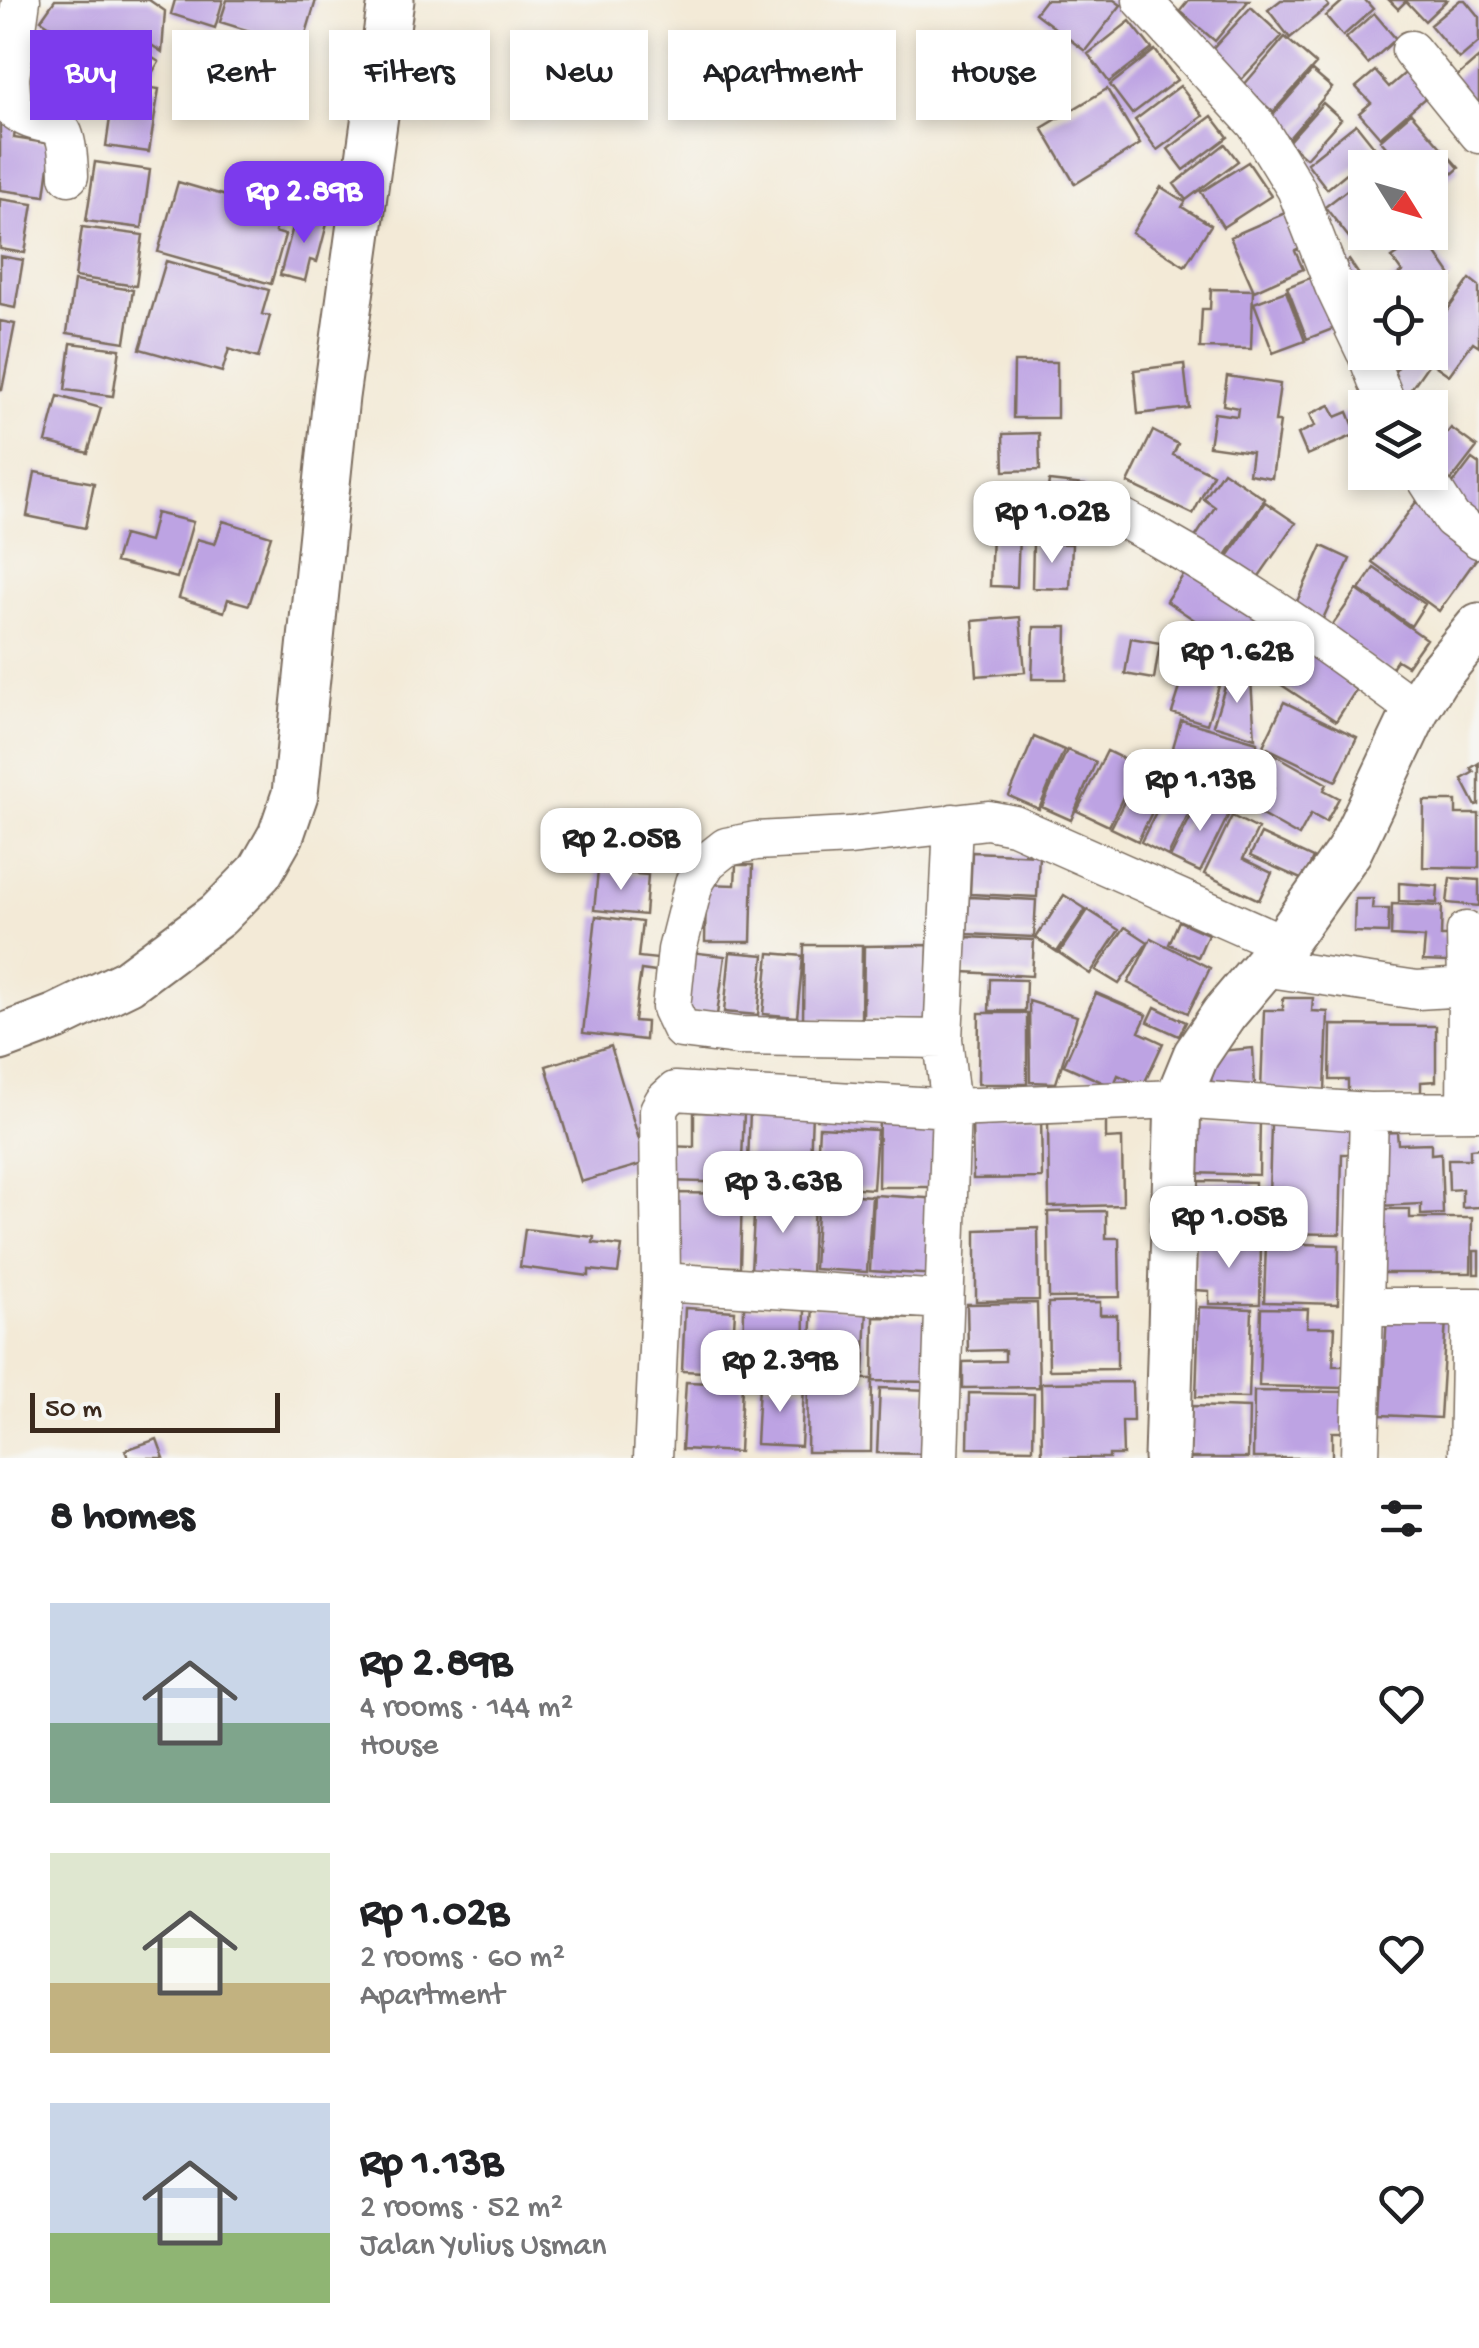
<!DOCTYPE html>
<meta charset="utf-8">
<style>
body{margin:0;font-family:"Gochi Hand",sans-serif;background:#f6f6f6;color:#202124;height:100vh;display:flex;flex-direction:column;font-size:38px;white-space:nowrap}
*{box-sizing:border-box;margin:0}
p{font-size:32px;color:#757577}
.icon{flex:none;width:55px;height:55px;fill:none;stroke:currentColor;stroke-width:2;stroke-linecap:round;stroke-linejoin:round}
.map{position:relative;height:1458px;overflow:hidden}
.sheet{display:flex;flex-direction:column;background:#fff;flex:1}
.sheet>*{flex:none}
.top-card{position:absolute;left:30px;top:30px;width:1420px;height:90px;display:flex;gap:20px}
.needle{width:65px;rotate:127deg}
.controls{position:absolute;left:1348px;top:150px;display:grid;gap:20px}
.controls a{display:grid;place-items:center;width:100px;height:100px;border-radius:0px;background:#fff;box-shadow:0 5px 15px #0003;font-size:50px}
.scale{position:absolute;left:30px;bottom:25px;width:250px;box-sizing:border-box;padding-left:10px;border:5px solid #3b2a1e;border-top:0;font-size:28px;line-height:35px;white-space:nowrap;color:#3b2a1e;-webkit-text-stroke:8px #f6f6f2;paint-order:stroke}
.price{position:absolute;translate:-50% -85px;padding:0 22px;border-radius:20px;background:#fff;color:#222;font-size:32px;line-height:65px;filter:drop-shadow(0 2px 5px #0008)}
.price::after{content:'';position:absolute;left:50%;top:60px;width:30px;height:22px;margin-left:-15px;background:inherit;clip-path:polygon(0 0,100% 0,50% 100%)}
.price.on{background:#7c3aed;color:#fff}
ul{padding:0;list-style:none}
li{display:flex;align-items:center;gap:30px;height:250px;padding:0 50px}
li span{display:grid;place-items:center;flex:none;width:280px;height:200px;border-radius:0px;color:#555}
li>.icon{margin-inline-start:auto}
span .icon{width:120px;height:120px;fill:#fffc;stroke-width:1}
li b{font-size:42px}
h2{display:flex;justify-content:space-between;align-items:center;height:120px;padding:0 50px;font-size:42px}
.chip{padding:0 35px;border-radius:0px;background:#fff;box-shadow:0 5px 15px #0003;font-size:35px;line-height:90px}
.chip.on{background:#7c3aed;color:#fff}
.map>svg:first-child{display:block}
.building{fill:#bda3e3}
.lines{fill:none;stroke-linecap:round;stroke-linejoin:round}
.minor-casing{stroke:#7b6d5f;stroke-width:41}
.tertiary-casing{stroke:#7b6d5f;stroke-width:49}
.minor{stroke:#fff;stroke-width:38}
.tertiary{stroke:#fff;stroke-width:45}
</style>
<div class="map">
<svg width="1479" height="1458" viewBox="0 0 1479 1458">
<rect width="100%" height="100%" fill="#f6f6f2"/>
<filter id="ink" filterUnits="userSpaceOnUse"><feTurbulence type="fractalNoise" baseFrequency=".01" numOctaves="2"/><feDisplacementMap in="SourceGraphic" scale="20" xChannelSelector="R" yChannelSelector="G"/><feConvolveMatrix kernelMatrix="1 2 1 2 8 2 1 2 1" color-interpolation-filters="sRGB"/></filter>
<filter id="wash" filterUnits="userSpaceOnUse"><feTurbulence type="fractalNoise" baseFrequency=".0048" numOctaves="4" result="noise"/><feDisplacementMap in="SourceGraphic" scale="40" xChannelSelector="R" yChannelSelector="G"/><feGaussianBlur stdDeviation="2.25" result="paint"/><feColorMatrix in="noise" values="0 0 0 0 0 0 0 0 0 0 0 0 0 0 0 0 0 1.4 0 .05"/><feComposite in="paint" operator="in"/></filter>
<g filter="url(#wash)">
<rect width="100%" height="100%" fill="#f3ead7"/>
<g id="blocks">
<path class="building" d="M55,0H149L165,11L162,52L133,33L127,41L159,62L143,87L41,20Z
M175,0H223L215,28L171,14Z
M227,0H316L302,47L220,22Z
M1045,0H1114L1121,5L1085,51L1035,13Z
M1189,0H1249L1215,41L1180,11Z
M1281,0H1324L1329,6L1290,38L1268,10Z
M1344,0H1365L1373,9L1343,36L1326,16Z
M1389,0H1447L1425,21L1406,1L1398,9Z
M1460,0H1465L1479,17V42L1459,59L1430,25Z
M1251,7L1282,36L1240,81L1210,52Z
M1374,13L1396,39L1368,64L1346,38Z
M1130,21L1152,49L1109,82L1088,54Z
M1285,37L1316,64L1273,112L1243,86Z
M1155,50L1177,80L1132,114L1110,85Z
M1479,57V108L1454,79Z
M1411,68L1432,92L1380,137L1359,113L1371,103L1356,87L1375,71L1389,87Z
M1312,71L1332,88L1289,138L1268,121Z
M115,83L159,89L149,152L106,146Z
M1180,86L1203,116L1157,150L1135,120Z
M1107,89L1140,144L1075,184L1042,128Z
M1323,103L1341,119L1306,158L1288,142Z
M1411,113L1459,168L1430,194V168H1404L1380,140Z
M1212,116L1228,137L1184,170L1168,149Z
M0,122L16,124L14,138L52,144L45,196L0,190Z
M1356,124L1376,149L1327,189L1307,163Z
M1225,144L1238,161L1186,200L1174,184Z
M95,162L150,170L142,228L86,221Z
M1248,162L1271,196L1223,227L1201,192Z
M1365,176V232H1378L1358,249L1325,207Z
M178,182L281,212L275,232L285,235L271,284L158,252Z
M1161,187L1185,202L1182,207L1211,225L1185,266L1132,233Z
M0,199L33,204L25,253L0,249Z
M297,212L328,220L317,262L310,260L305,281L280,275Z
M1285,213L1301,248L1295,251L1303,269L1254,291L1230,237Z
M82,227L143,235L136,286L75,277Z
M1424,236L1452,277L1436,288L1443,297L1430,306V288H1380L1402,272L1392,258Z
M0,256L23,260L15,308L0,305Z
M1349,260L1368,288L1352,301L1332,272Z
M166,261L269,290L262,314L270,316L258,358L229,349L222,372L140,349Z
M1315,276L1335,328L1307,339L1287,287Z
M1470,279L1479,286V346L1473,342L1449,375L1430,362L1404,399L1385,385L1409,352H1430V334Z
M74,281L133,290L125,342L67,333Z
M1211,289L1253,290L1251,349L1200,348L1202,309H1210Z
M1286,291L1305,341L1273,353L1254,303Z
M0,321L15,324L2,390H0Z
M71,343L120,349L113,396L65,390Z
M1014,362H1057V418H1013Z
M1184,364L1189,408L1138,414L1134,370Z
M1227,376L1280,384L1275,422H1280L1272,478L1249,474L1252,452L1209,446L1214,413L1237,416L1238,408L1223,405Z
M58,396L101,408L88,453L46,442Z
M1330,405L1336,417L1348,412L1357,434L1307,455L1298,434L1315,426L1310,414Z
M1451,428L1477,447L1450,482L1430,456Z
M1153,431L1178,444L1173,455L1213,474L1193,514L1128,483Z
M1039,433L1040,470L1004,471L1003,434Z
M1472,459L1479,464V531L1440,501Z
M1223,471L1265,499L1220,564L1191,544L1215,507L1204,499Z
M35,472L94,483L85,528L27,516Z
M1049,481L1085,485L1080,523L1044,518Z
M1265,502L1296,523L1257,579L1227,558Z
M1416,502L1479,549V555L1439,611L1372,562Z
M156,513L193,522L177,578L115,562L123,535L149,542Z
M223,521L271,536L249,605L228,599L224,612L179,598L197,539L215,544Z
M992,534L1019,535L1017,587L990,586Z
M1033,543L1072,544L1070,589L1032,588Z
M1322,546L1350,559L1322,621L1294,608Z
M1188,568L1265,619L1245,650L1226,638L1217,653L1194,638L1202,625L1166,601Z
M1374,568L1425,604L1411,626L1359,590Z
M1357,590L1426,639L1407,666L1397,660L1389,672L1329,630Z
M1020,617L1025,672L977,676L973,621Z
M1034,627H1067L1066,679H1032Z
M1302,632L1353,667L1344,681L1356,690L1336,721L1271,678Z
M1131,638L1160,643L1154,679L1125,674Z
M1191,653L1226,664L1207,724L1172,713Z
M1231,668L1251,680L1255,738L1213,725Z
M1284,702L1357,737L1336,781L1263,746Z
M1181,720L1257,742L1260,801L1165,775Z
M1034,737L1064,750L1039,809L1009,796Z
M1067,750L1096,762L1071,820L1042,807Z
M1107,751L1138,766L1109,826L1077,811Z
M1274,754L1327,784L1324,790L1339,798L1326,822L1311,814L1299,836L1260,814L1274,788L1259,781Z
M1479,763V805L1476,806L1462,779L1474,772L1471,768Z
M1140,770L1166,783L1138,841L1111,828Z
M1171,782L1198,795L1168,856L1141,842Z
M1201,796L1231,810L1200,872L1170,858Z
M1424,801H1456V814H1479V868L1423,867Z
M1232,816L1258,829L1243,859L1272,873L1259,900L1204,874Z
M1261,834L1313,858L1303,880L1250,856Z
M972,852L1039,855L1037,897L970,894Z
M736,865H753L751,942H705L706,884L735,885Z
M598,871L648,875L645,915L594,910Z
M1450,878L1479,880V906L1447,903Z
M1399,883L1438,886L1437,903L1399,901Z
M1064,895L1086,909L1057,952L1036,938Z
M969,897L1036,900L1034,937L967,934Z
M1355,899H1373L1372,909H1389L1388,933L1354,932Z
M1392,904L1442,906L1441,936H1449L1447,962L1423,961L1425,938L1391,936Z
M1088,910L1119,930L1090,974L1059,953Z
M596,916L642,922L638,957L658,959L656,972L641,970L634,1021L646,1022L645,1040L583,1033Z
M1179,921L1208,934L1198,957L1169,944Z
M1125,927L1148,942L1119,984L1096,970Z
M966,937L1034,940L1032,976L964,972Z
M1151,938L1210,968L1188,1013L1128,983Z
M804,945H862L861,1019H803Z
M928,945L927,1020H863L864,946Z
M690,952L725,956L717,1015L683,1011Z
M730,952L764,955L758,1015L724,1012Z
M769,953L803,956L797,1017L763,1014Z
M990,979L1026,980L1025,1011H989Z
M1096,993L1147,1015L1139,1032L1163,1043L1143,1086L1118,1075L1113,1087L1064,1065Z
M1283,998H1313L1312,1011L1328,1012L1325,1092L1261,1090L1264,1010H1283Z
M1029,1001L1077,1016L1056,1083L1030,1082Z
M1155,1007L1186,1022L1179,1036L1148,1022Z
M979,1013H1027V1084H978Z
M1331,1025L1436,1026V1081L1421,1082V1096L1348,1095V1080H1330Z
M611,1046L646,1163L581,1182L546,1066Z
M1253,1048L1255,1087L1212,1091L1209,1052Z
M879,1110L941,1118L940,1187H878Z
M750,1111L812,1112L809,1191L747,1188Z
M694,1112L744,1113L741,1183L666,1181L667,1146L694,1147Z
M1041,1114L1042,1178L973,1179L972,1116Z
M1106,1118V1139L1122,1138L1123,1205L1049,1207L1048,1119Z
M1195,1118L1260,1120L1259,1175L1193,1173Z
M1271,1123L1357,1125L1355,1154H1342L1340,1234L1268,1233Z
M819,1127L877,1130L873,1189L816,1185Z
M1397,1132L1398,1144L1431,1143V1154L1441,1153L1443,1214L1421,1215V1204L1378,1206L1381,1133Z
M1479,1148V1207L1462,1208V1189L1449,1190L1448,1159H1470V1149Z
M1193,1181L1255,1182L1254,1231L1192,1230Z
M673,1193L742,1194L740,1267L670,1265Z
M818,1193L872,1196L867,1272L814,1269Z
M874,1195L942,1199L938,1275L870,1271Z
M755,1198L814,1200L811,1274L751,1271Z
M1378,1209H1410V1218H1472L1471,1273H1377Z
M1106,1211V1238H1119L1120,1297L1049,1298L1048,1212Z
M1038,1228L1039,1300L976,1301V1230Z
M525,1229L594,1237L593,1243L622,1246L618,1273L589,1270V1276L520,1267Z
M1196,1240L1261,1241L1260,1304H1209V1291L1195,1290Z
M1266,1243L1339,1245L1338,1304L1264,1302Z
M1474,1251H1479V1274H1474Z
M1100,1302V1315H1117V1369L1049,1370L1048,1303Z
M1037,1303L1039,1387L963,1388V1362L1005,1361V1350L968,1351L967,1304Z
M813,1306L867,1309L864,1374L809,1371Z
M744,1307H805L804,1377L743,1376Z
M1199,1307L1252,1309L1249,1398L1196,1397Z
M685,1308L735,1311L731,1373L682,1371Z
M1261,1308L1308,1309L1307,1327H1335L1333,1366H1345L1344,1388L1259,1386Z
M1387,1316L1446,1319L1440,1418L1381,1415Z
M874,1317L933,1318L932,1382L873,1381Z
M808,1378L872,1379L871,1452H807Z
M686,1382L742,1384L739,1452L682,1449Z
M1132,1382L1133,1421H1122L1123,1455H1109V1458H1042L1041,1383Z
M759,1384L804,1386L801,1446L756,1444Z
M880,1388L928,1390L926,1454L877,1453Z
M1254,1391L1348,1392L1347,1432H1332V1458H1253Z
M969,1393L1034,1394L1033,1449L968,1448Z
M1191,1406L1249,1408L1248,1458H1189Z
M157,1439L164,1458H128L125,1450Z"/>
</g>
</g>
<g filter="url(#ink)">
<use href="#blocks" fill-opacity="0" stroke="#7b6d5f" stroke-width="2.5"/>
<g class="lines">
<g class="minor-casing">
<path id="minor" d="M21,0L10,78L12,108C50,140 67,99 69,176
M1142,0L1256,124L1296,189L1334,286L1365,351
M1411,50L1479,134
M1366,352L1388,408
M1422,472L1452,519L1479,539
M1118,516C1225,572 1320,638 1416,710
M1263,967L1417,990L1467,987L1466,931
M943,1039L737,1036L681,1029L671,1008L677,950L694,883L707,862L726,847L756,841L850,836L988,820L1014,825L1283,944
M1466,1111L1467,987
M661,1282L944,1300
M1364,1307H1479
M653,1458L661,1282L659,1110L664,1101L675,1091L951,1108L1178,1099L1369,1112L1479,1111
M939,1458L951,1108L943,1039L953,823
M1360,1458L1369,1112
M1468,1458L1471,1307"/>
</g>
<g class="tertiary-casing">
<path id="tertiary" d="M0,1038L56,1017L128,982L218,915L260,872L281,835L295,794L336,397L391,0
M1167,1458L1178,1099L1196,1055L1224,1014L1283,944L1349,851L1416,710L1435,679L1479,626"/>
</g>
<use href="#minor" class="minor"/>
<use href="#tertiary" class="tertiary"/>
</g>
</g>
</svg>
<div class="controls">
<a><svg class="needle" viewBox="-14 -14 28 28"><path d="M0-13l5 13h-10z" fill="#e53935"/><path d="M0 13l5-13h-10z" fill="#757577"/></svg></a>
<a><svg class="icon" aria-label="locate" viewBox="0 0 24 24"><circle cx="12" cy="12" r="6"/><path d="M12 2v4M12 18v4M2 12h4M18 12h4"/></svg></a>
<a><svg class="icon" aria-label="layers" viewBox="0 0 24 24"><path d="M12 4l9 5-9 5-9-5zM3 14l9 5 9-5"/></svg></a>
</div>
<div class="scale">50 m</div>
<b class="price on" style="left:304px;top:246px">Rp 2.89B</b>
<b class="price" style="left:1052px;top:566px">Rp 1.02B</b>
<b class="price" style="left:1237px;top:706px">Rp 1.62B</b>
<b class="price" style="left:1200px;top:834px">Rp 1.13B</b>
<b class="price" style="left:621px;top:893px">Rp 2.05B</b>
<b class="price" style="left:783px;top:1236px">Rp 3.63B</b>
<b class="price" style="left:1229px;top:1271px">Rp 1.05B</b>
<b class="price" style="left:780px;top:1415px">Rp 2.39B</b>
<div class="top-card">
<a class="chip on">Buy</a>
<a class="chip">Rent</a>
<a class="chip">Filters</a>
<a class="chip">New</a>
<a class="chip">Apartment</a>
<a class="chip">House</a>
</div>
</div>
<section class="sheet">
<h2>8 homes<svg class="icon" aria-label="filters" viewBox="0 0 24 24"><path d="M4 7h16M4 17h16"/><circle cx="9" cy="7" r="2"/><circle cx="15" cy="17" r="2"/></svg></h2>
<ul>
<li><span style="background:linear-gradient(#c9d6e8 60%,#7fa58c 0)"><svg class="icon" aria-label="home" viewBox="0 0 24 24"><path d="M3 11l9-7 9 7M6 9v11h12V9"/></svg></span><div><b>Rp 2.89B</b><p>4 rooms · 144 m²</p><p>House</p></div><svg class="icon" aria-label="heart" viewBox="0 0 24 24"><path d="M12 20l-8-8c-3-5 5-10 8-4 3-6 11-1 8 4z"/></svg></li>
<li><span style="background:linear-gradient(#dfe7d0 65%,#c2b280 0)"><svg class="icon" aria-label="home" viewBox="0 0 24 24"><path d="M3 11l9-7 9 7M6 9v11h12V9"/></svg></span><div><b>Rp 1.02B</b><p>2 rooms · 60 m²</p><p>Apartment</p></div><svg class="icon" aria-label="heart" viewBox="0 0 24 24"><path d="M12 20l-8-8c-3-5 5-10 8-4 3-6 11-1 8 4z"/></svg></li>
<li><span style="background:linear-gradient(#c9d6e8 65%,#8fb573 0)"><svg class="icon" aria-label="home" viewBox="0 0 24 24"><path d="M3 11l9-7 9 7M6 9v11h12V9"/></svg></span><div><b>Rp 1.13B</b><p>2 rooms · 52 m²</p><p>Jalan Yulius Usman</p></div><svg class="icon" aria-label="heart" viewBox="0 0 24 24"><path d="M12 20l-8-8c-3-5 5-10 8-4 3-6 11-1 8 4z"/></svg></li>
</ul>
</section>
